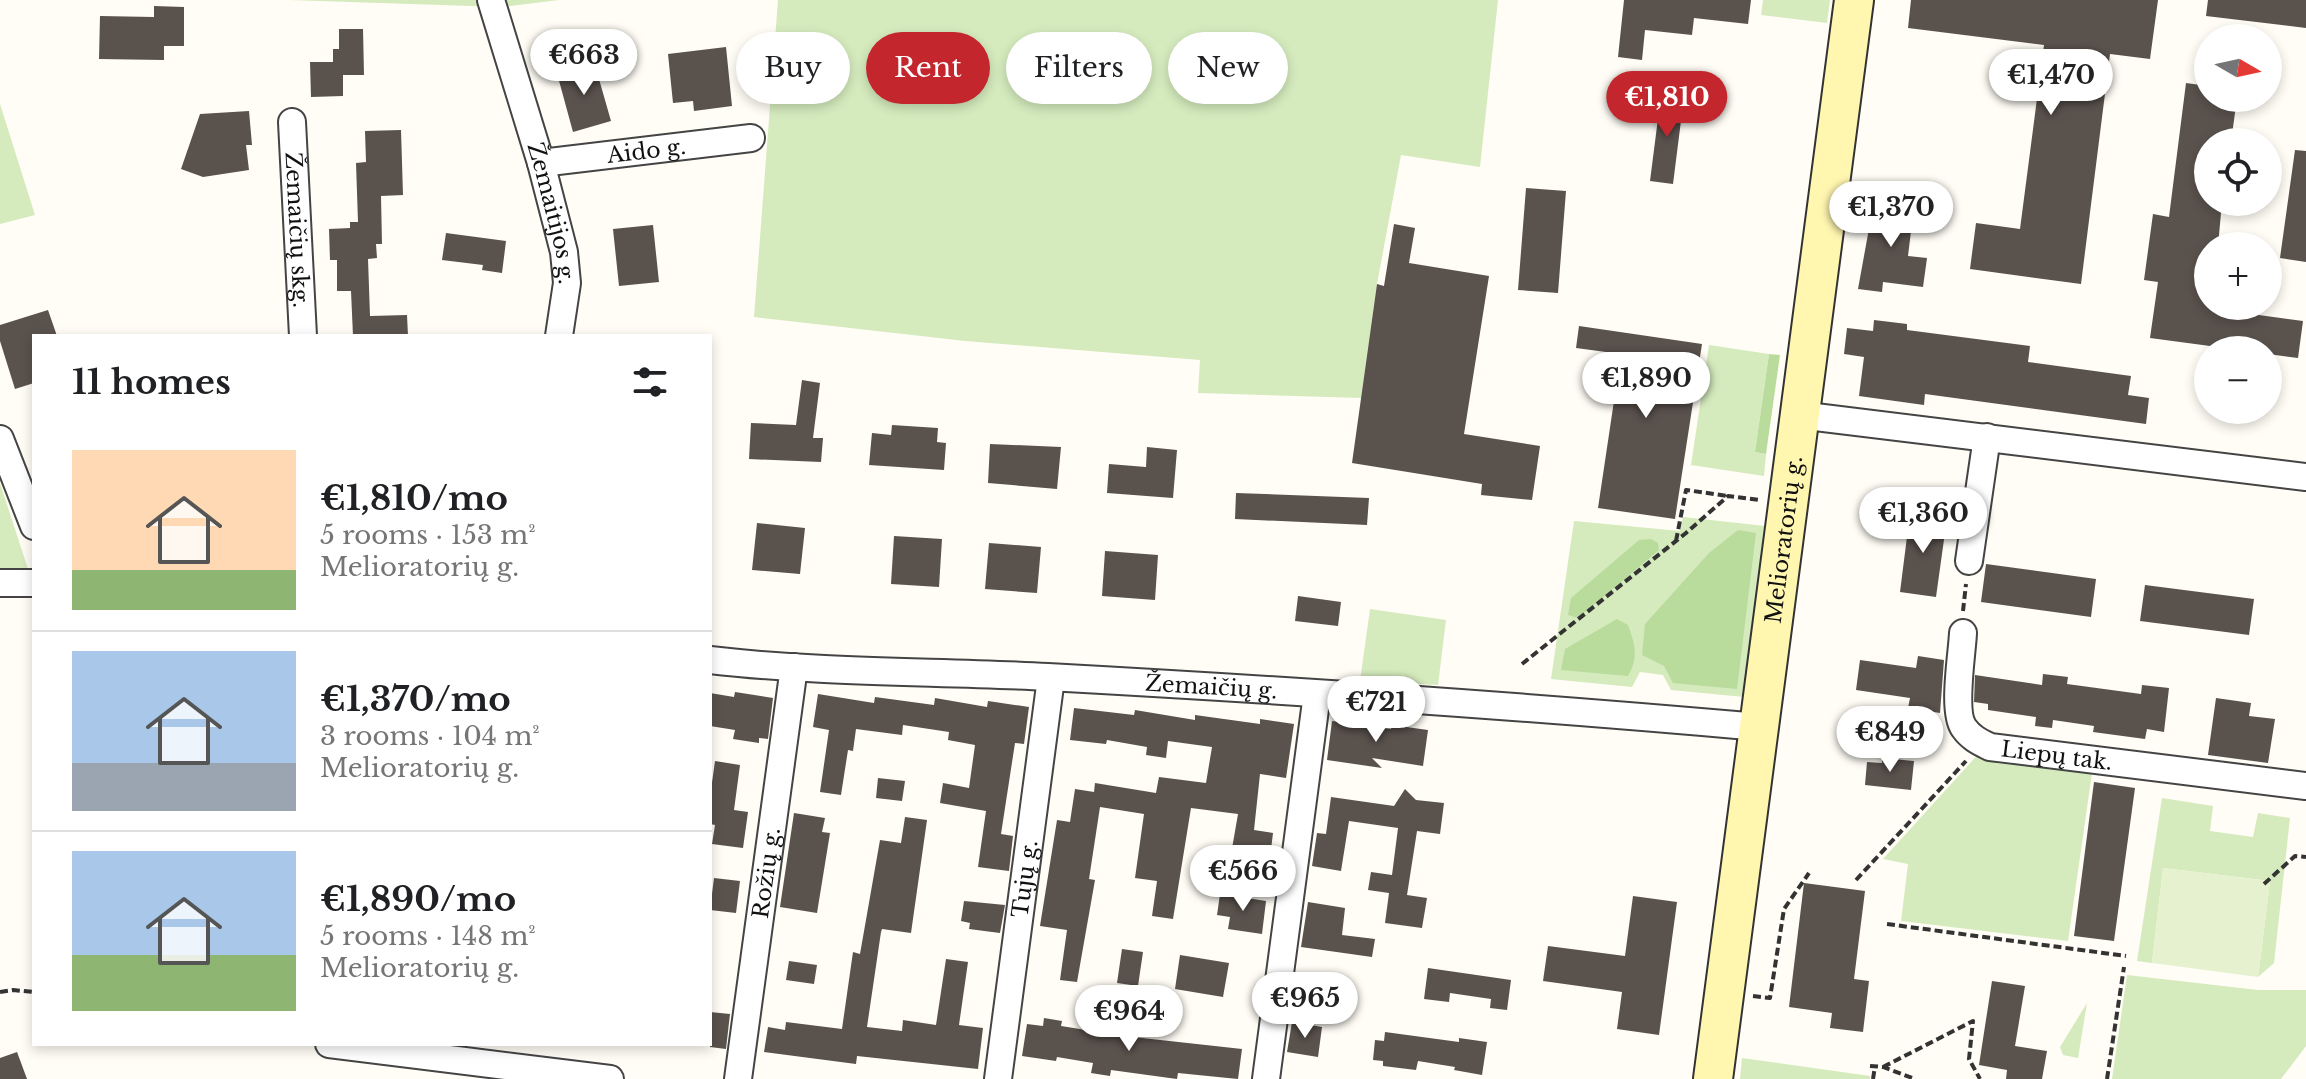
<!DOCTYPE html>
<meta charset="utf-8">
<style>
body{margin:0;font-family:"Libre Baskerville",serif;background:#f6f6f6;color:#202124;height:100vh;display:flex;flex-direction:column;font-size:30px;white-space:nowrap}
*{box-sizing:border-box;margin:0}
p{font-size:26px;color:#757577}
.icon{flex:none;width:44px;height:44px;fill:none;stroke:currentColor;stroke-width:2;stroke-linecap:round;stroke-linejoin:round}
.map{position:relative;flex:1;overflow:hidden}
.details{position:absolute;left:32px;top:334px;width:680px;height:712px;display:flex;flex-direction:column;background:#fff;border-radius:0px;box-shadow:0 4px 12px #0003}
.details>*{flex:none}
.banner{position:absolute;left:736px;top:32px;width:760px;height:72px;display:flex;gap:16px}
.needle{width:52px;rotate:99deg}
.fabs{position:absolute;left:2194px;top:24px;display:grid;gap:16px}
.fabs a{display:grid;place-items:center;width:88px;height:88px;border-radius:50%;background:#fff;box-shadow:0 4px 12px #0003;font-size:40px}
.price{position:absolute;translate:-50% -68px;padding:0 18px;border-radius:28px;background:#fff;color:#222;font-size:26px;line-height:52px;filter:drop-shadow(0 2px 4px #0008)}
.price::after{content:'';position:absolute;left:50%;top:48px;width:24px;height:18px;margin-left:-12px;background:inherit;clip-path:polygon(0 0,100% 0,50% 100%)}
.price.current{background:#c4262e;color:#fff}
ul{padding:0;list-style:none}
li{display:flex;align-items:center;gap:24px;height:200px;padding:0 40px}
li+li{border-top:2px solid #e0e0e0}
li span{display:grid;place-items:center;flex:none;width:224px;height:160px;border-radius:0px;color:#555}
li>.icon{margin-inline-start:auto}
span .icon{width:96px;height:96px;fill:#fffc;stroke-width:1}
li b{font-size:34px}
h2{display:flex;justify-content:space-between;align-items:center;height:96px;padding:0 40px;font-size:34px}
.pill{padding:0 28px;border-radius:36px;background:#fff;box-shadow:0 4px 12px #0003;font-size:28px;line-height:72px}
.pill.current{background:#c4262e;color:#fff}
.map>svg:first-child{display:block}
.green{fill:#d5ebbd}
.forest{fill:#b9dc9c}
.pitch{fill:#e6f2cf}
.building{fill:#5a524d}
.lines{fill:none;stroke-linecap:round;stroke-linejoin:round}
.minor-casing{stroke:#444;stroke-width:30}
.secondary-casing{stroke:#333;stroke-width:42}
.path{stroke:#333;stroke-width:4;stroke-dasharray:8 4;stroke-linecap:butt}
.minor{stroke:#fff;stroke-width:26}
.secondary{stroke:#fff6b0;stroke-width:38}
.labels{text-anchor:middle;stroke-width:8;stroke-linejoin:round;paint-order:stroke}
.street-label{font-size:22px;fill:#111;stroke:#fff}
</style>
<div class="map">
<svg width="2306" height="1079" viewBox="0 0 2306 1079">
<rect width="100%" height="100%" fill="#fffdf5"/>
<path class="green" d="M289,0H559L502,7Z
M778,0H1498L1480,167L1401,155L1377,284L1361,398L1198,393L1200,360L965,341L754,317Z
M1763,0H1830L1827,23L1761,15Z
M0,104L35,215L0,224Z
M1709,345L1769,354L1755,452L1766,454L1764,476L1691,465Z
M0,483L28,569H0Z
M1683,517L1765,526L1744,697L1671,690L1663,675L1640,672L1632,687L1551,679L1574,521L1680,531Z
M1370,609L1446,620L1438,685L1360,681Z
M1982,750L2093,766L2068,941L1901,921L1908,864L1883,859Z
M2162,798L2213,806L2210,831L2253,837L2258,813L2290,818L2274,963L2258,977L2270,881L2163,868L2152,963L2137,961Z
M2127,975L2258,990H2306V1046L2281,1079H2112Z
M2087,1003L2078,1058L2063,1055L2060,1047Z
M1742,1058L1870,1076V1079H1740Z"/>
<path class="forest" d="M1769,354L1780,355L1766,454L1755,452Z
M1738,530L1756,533L1737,689L1673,683L1664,666L1642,655L1645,624L1709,553Z
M1651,539L1658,543L1659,550L1578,618L1568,615L1571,598L1639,540Z
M1617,619L1628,625C1635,644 1639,657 1628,676L1561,670L1565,649Z"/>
<path class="pitch" d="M2163,868L2270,881L2258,977L2152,963Z"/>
<path class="building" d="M1624,0H1751L1748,24L1694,18L1692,35L1645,30L1642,60L1618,57Z
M1911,0H2158L2150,59L2110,54L2081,284L1970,269L1976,223L2020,229L2044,45L1908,28Z
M2208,0H2306V28L2206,16Z
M154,6L184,7V46H164V60L99,59L100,16L154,17Z
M339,29H363L364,75H343V96L311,97L310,62H333V49H339Z
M726,47L732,106L694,111L693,101L673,103L668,54Z
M584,61L586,68L595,65L611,121L573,132L558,77L568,75L565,66Z
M2186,83L2208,86V98H2237L2231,142H2208V202H2222L2218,246H2208V306H2222V310L2303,321L2298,358L2268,354V350H2240L2150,338L2158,282L2144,280L2153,214L2169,217Z
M1661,95L1684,97L1673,184L1650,181Z
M249,111L252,145H246L249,170L203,177L181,169L200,114Z
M401,130L403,195L381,196L382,244H376L377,258L368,259L370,316L407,315L408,336H353L351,291H337V260H330L329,229L350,228V222H358L356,163L366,162L365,131Z
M2295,150L2306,151V262L2280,258Z
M1526,188L1566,191L1558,293L1518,290Z
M1874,201L1920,207L1918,224L1912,223L1908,256L1927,258L1923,287L1883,282L1882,292L1858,289Z
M1394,224L1415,228L1409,263L1489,276L1464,434L1540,446L1532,500L1481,495L1482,484L1352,463L1377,284L1384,286Z
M653,225L659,282L619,286L613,229Z
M446,233L506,241L502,273L482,270L483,265L442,260Z
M48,310L57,336H34V383L15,389L0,341V325Z
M1874,320L1907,324V330L2030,346L2028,362L2131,376L2128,395L2149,398L2146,424L1925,394L1924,405L1859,396L1864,357L1844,354L1847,328L1873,331Z
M1579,326L1702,344L1675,519L1598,508L1621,354L1576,348Z
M802,380L820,383L813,438H823L821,462L749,459L751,423L796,425Z
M892,425L938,428L937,442L946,443L944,470L869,465L872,433L891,435Z
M990,444L1061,447L1057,489L988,483Z
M1147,447L1177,450L1173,498L1107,493L1109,464L1146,467Z
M1236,493L1369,498L1367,525L1235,519Z
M1910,513L1947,518L1936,597L1900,592Z
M757,523L805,528L800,574L752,570Z
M894,536L942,539L939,587L891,584Z
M989,543L1041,547L1037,593L985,589Z
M1105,551L1158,555L1155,600L1102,596Z
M1986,564L2096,579L2091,617L1981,602Z
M2145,585L2254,599L2249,635L2140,621Z
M1298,596L1341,602L1338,626L1295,621Z
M1918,656L1944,660L1940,713L1908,708L1910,698L1856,690L1860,660L1916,668Z
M2043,674L2068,677L2067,684L2141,694L2142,685L2169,688L2164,732L2147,729L2145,739L2093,732L2094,726L2053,720L2052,728L2035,726L2036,717L1988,710V704L1974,702L1975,675L2042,685Z
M735,692L773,698L768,739L759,738V743L733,739L735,730L710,726V693L734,697Z
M818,694L874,703L875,697L934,705L935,698L987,707L988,701L1029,707L1024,744L1015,743L1001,834L1013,836L1009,871L978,867L986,811L940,803L943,783L969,788L975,745L948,740L949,732L903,725L902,735L856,729L853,751L848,750L841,795L820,792L829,730L813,727Z
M2216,698L2251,703L2249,716L2275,719L2268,763L2208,755Z
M1074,708L1134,715L1135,710L1195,720V715L1260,724V719L1294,724L1286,778L1260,774L1254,830L1273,833L1269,866L1230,860L1238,814L1191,808L1173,919L1152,916L1157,881L1135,878L1144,814L1100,807L1089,879L1095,880L1077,982L1060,980L1067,930L1040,926L1057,820L1070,822L1075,789L1094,792L1095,783L1156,793L1159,777L1206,783L1212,747L1168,741L1166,758L1146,755L1147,747L1107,740L1106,744L1070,740Z
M1332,721L1391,729L1392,725L1428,730L1423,766L1372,758L1382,768L1327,760Z
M1882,758L1914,761L1911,790L1865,785L1867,762L1882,763Z
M715,761L740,765L734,810L748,812L743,848L712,844L715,825L710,824V797Z
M878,778L905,781L902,801L876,798Z
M2094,782L2135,788L2114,941L2074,936Z
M1405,789L1416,800L1444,803L1440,834L1417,831L1407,895L1427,898L1422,928L1385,923L1389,893L1368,890L1371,872L1392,875L1398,828L1349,821L1341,871L1312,866L1317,833L1326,834L1331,797L1394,806Z
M794,813L825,818L822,832L830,833L817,913L780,907Z
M905,817L927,820L911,933L882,929L881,932L867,1027L902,1031L903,1020L936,1025L946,959L968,962L959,1025L983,1028L978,1069L857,1056L856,1064L764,1052L768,1027L785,1030L786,1022L842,1029L853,952L860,954L880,840L901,843Z
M714,878L740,881L736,913L710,910Z
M1804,883L1865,891L1854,979L1869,981L1863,1032L1830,1028L1832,1013L1789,1007Z
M1220,894L1266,901L1262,934L1228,929L1230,917L1217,915Z
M1633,896L1677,902L1659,1035L1617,1029L1622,992L1543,981L1548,946L1625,956Z
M964,901L1005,905L1000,933L969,929L970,923L961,921Z
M1308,902L1345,908L1342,935L1375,939L1372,957L1301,947Z
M1122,949L1143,952L1138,986L1117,983Z
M1180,955L1229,963L1223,997L1175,989Z
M789,961L817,965L814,984L786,980Z
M1428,968L1511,980L1507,1010L1490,1008L1491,999L1450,993L1449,1002L1424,999Z
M1992,981L2025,986L2015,1046L2047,1051L2042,1079H2006L2007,1070L1979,1065Z
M710,1012L730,1014L726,1049L710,1047Z
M1044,1018L1062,1021L1061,1026L1124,1036L1242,1049L1238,1079L1178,1073L1177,1079L1111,1070L1110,1076L1091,1073L1093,1063L1057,1057L1056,1061L1022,1056L1027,1024L1043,1026Z
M1292,1022L1322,1027L1318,1057L1287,1052Z
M1385,1032L1459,1042V1038L1487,1042L1482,1075L1454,1070L1455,1067L1418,1061L1416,1070L1383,1066V1061L1373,1060L1375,1040L1384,1041Z
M17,1052L27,1079H0V1058Z"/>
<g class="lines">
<g class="minor-casing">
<g id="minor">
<path id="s1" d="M491,0L541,163L564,252L567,283L559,336"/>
<path id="s2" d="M292,122L303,336"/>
<path id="s3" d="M541,163L751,138"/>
<path d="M1799,415L2306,477"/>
<path d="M0,439L34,526"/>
<path d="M1969,561L1987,437"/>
<path d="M0,583H34"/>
<path id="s4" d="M1963,633C1962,655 1952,712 1964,728C1971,738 1980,742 1990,747L2306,786"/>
<path id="s5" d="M710,660C822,673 936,671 1048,677C1285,690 1523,706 1759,727"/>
<path d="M329,1044L610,1079"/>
<path id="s6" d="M738,1079L794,667"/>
<path id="s7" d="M998,1079L1051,678"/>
<path d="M1266,1079L1317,694"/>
</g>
</g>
<g class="secondary-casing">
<g id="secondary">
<path id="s8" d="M1713,1079L1854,0"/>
</g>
</g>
<path class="path" d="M1676,541L1686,490L1728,496
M1963,611L1966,584
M1522,664L1686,533L1728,496L1759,500
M1856,880L1966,761
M2264,884L2295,856L2306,857
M1887,924L2126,956
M0,992L13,990L34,992
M1753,996L1770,998L1784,909L1809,873
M1870,1066L1883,1067L1915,1079
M1883,1067L1973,1021L1969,1059L1980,1079
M1873,1079L1875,1066
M2107,1079L2124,967"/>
<use href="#minor" class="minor"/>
<use href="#secondary" class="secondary"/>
</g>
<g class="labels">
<g class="street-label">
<text dy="8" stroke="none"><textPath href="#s3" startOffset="106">Aido g.</textPath></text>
<text dy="8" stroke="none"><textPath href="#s1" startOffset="222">Žemaitijos g.</textPath></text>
<text dy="8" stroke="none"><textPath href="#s2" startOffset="108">Žemaičių skg.</textPath></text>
<text dy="8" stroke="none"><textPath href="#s8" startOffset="544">Melioratorių g.</textPath></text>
<text dy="8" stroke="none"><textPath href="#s5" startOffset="502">Žemaičių g.</textPath></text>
<text dy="8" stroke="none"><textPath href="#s4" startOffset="196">Liepų tak.</textPath></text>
<text dy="8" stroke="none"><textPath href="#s6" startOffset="208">Rožių g.</textPath></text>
<text dy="8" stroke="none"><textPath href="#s7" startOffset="202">Tujų g.</textPath></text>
</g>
</g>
</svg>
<div class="fabs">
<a><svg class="needle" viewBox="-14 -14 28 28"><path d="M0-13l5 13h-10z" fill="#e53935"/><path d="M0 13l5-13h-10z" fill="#757577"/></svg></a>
<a><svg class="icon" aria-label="locate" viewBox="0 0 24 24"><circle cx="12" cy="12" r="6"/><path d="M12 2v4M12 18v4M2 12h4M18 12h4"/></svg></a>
<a>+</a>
<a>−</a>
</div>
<b class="price" style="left:584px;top:97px">€663</b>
<b class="price" style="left:2051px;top:117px">€1,470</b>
<b class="price current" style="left:1667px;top:139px">€1,810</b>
<b class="price" style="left:1891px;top:249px">€1,370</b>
<b class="price" style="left:1646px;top:420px">€1,890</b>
<b class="price" style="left:1923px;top:555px">€1,360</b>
<b class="price" style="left:1376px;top:744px">€721</b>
<b class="price" style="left:1890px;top:774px">€849</b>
<b class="price" style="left:1243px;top:913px">€566</b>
<b class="price" style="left:1305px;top:1040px">€965</b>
<b class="price" style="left:1129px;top:1053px">€964</b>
<div class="banner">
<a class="pill">Buy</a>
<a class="pill current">Rent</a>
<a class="pill">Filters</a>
<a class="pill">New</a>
</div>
<section class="details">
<h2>11 homes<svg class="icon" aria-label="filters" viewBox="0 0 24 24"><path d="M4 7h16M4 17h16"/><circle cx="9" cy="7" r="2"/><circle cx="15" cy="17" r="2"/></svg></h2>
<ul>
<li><span style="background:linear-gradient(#ffd9b3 75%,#8fb573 0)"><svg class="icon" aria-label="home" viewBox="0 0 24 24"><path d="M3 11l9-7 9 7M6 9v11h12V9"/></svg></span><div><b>€1,810/mo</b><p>5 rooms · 153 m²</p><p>Melioratorių g.</p></div></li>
<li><span style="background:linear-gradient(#a9c7e8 70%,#9aa5b1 0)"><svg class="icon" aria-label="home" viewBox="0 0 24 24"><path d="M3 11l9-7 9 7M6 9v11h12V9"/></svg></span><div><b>€1,370/mo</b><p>3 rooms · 104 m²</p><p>Melioratorių g.</p></div></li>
<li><span style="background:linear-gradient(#a9c7e8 65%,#8fb573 0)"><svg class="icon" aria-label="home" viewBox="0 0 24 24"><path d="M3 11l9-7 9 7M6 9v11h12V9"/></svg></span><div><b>€1,890/mo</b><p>5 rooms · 148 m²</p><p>Melioratorių g.</p></div></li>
</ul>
</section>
</div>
